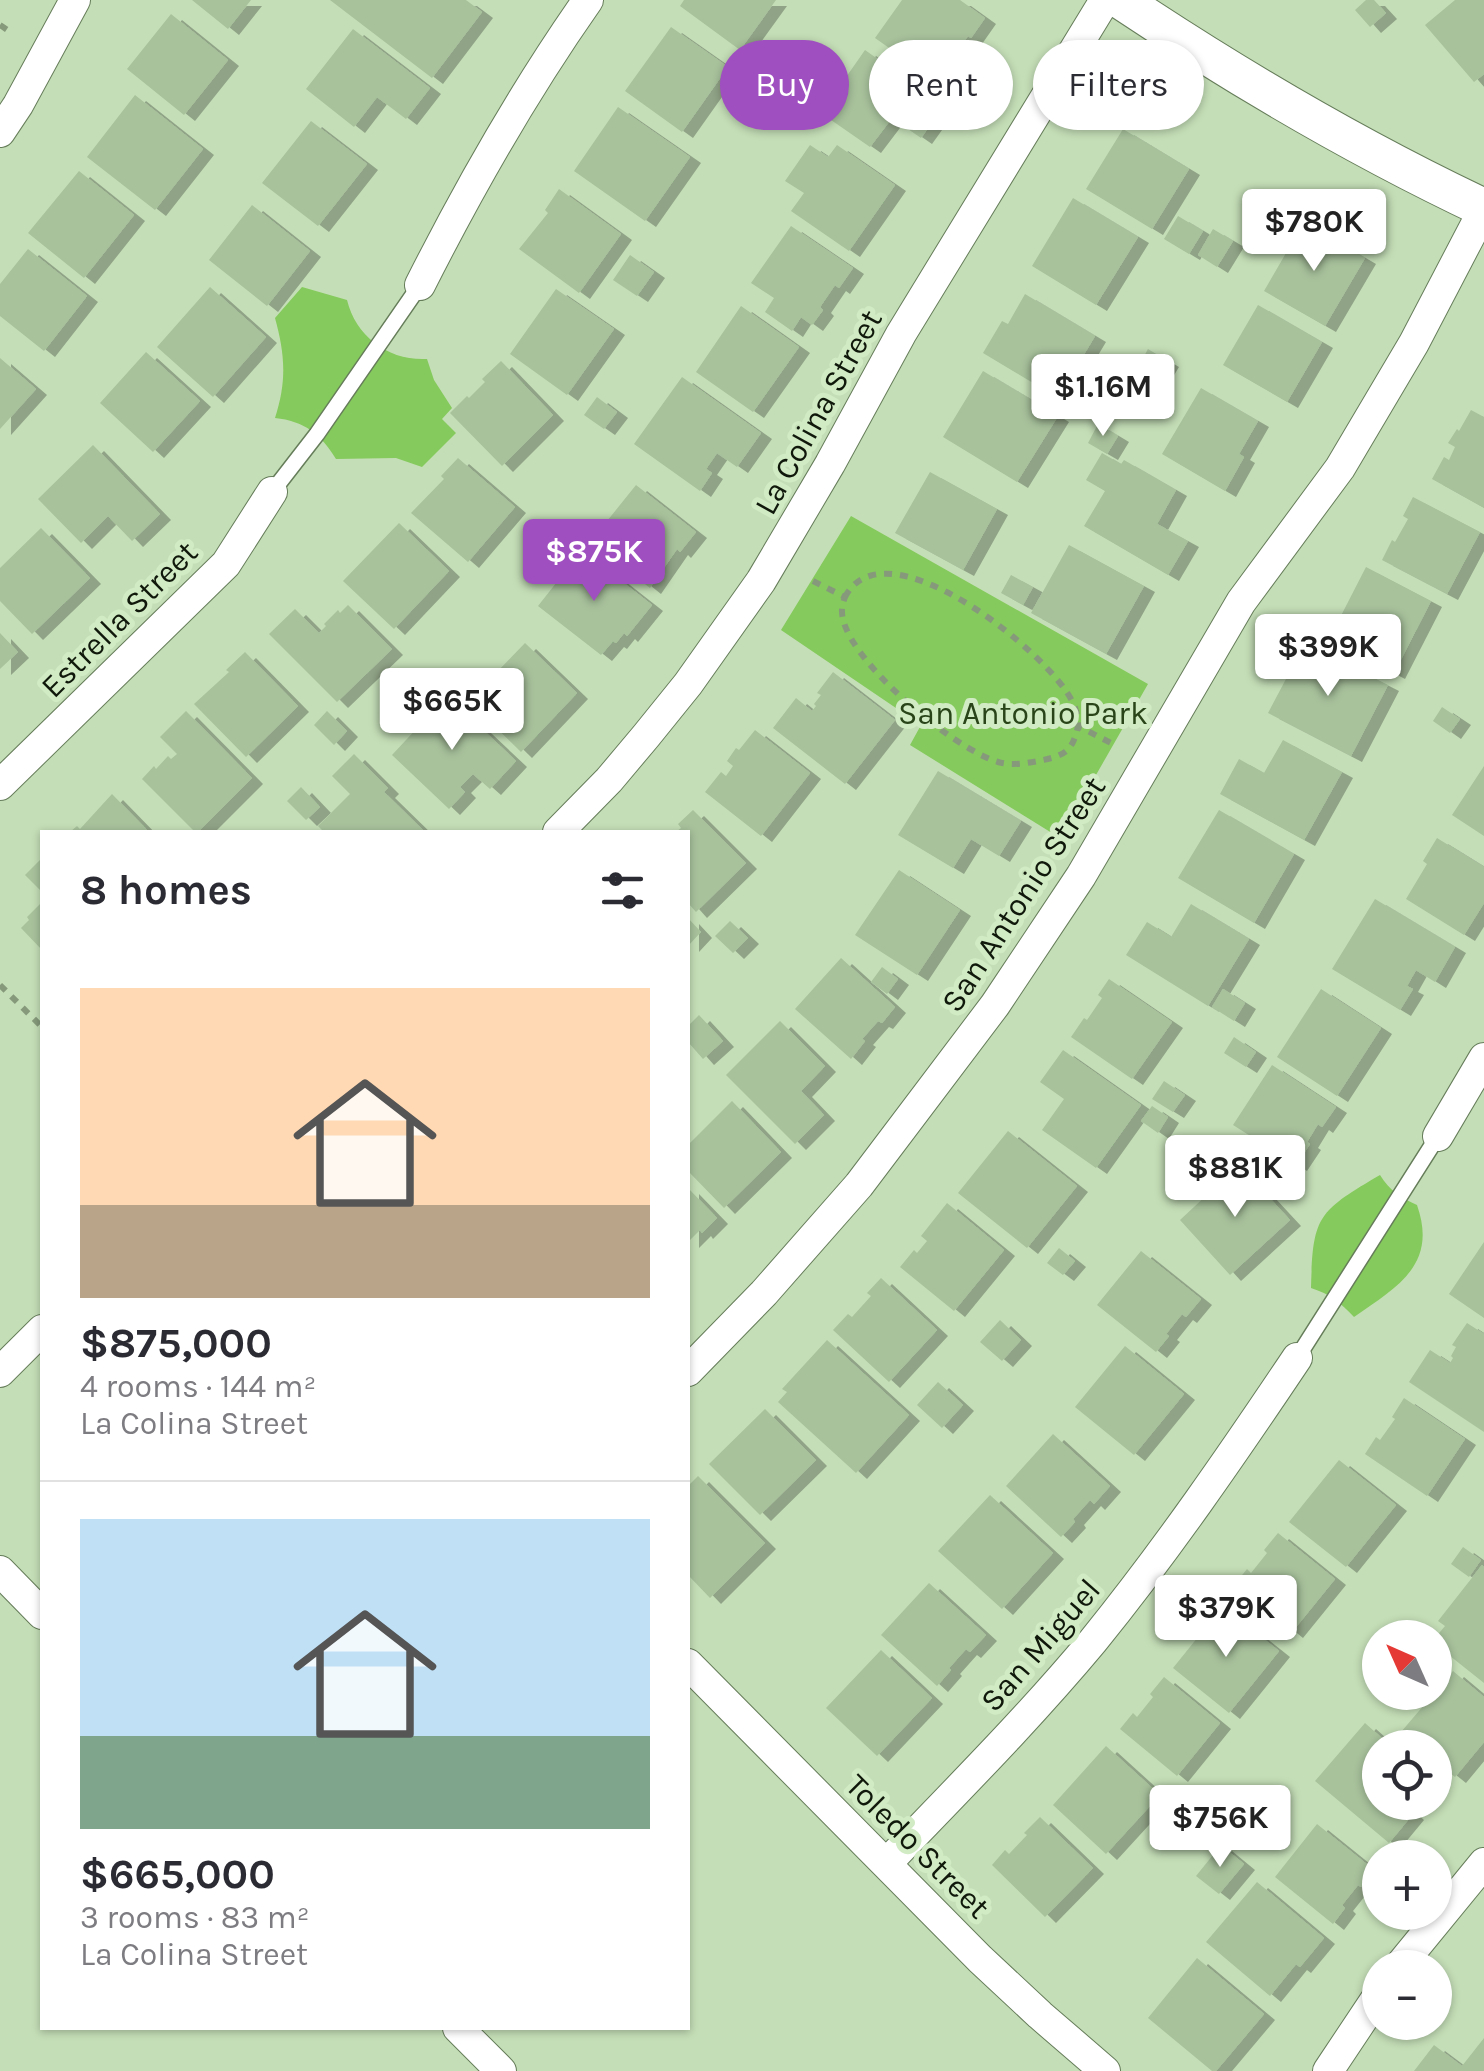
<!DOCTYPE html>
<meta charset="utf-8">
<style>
body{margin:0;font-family:Karla,sans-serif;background:#f7f7f7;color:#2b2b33;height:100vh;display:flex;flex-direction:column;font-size:38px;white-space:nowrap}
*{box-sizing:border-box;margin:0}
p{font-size:32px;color:#7c7c81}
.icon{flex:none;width:55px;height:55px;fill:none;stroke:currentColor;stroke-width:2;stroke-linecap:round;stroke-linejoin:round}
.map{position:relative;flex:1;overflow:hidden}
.details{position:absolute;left:40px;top:830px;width:650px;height:1200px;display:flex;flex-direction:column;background:#fff;border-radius:0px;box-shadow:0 2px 8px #0004}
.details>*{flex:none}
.banner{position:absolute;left:720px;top:40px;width:612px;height:90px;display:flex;gap:20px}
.needle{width:65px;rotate:315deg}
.tools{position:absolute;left:1362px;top:1620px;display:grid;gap:20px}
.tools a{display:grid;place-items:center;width:90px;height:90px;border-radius:50%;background:#fff;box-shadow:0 2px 8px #0004;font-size:50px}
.price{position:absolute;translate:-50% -85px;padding:0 22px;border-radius:10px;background:#fff;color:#222;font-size:32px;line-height:65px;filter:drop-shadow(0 2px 5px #0008)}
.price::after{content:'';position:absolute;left:50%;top:60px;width:30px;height:22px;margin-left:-15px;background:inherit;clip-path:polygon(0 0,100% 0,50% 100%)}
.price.active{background:#9f4fbf;color:#fff}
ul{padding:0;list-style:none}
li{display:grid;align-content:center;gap:20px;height:530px;padding:0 40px}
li+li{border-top:2px solid #e1e1e2}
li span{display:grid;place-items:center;height:310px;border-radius:0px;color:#555}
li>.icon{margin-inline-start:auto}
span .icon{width:180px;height:180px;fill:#fffc;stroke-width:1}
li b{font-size:42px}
h2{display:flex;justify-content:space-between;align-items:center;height:120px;padding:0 40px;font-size:42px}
.pill{padding:0 35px;border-radius:45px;background:#fff;box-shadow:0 2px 8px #0004;font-size:35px;line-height:90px}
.pill.active{background:#9f4fbf;color:#fff}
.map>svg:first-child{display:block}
.green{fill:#85ca5c}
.building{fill:#a8c29c;filter:url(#shadow)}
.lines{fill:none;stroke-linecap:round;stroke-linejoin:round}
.service-casing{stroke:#667d5a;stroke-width:18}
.minor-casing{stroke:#667d5a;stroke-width:32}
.tertiary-casing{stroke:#667d5a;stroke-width:40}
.path{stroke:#869a7b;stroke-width:6;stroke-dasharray:8 8;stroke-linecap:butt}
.service{stroke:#fff;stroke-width:15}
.minor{stroke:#fff;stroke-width:30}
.tertiary{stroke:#fff;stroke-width:38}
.labels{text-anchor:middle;stroke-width:10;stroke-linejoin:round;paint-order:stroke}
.street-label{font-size:32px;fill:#0f180a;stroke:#d1ebc4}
.park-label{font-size:32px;fill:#284418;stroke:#d1ebc4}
</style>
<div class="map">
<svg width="1484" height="2071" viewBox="0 0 1484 2071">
<defs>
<filter id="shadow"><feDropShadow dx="11" dy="6" stdDeviation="0" flood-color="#0004"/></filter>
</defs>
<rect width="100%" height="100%" fill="#c4deb7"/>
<path class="green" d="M302,287L347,300C356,337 389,361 427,359L434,380L452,408L442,419L456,433L422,467L396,458L336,459C321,434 304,421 275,418C287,381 285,354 275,318Z
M851,516L1148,684L1060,838L910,745L921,725L781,630Z
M1380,1175C1389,1190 1401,1198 1417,1205C1438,1265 1397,1287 1354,1317C1341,1303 1330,1294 1311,1288C1313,1216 1317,1212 1380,1175Z"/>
<path class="building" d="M192,0H251L228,29Z
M330,0H466L482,12L432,78Z
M684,0H776L740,50L680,6Z
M902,0H960L985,18L971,38L968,36L962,44L959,43L955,48L972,60L950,91L875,38Z
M1366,0H1374L1386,13L1370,27L1355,10Z
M1455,0H1484V74L1474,82L1425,25Z
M171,14L228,60L184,115L127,69Z
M671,27L728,67L682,132L625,91Z
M353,29L430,88L406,119L377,97L354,127L306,89Z
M865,50L944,106L921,138L892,118L870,147L821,113Z
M778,57L797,70L783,91L763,78Z
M135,95L203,149L155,210L87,157Z
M618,107L690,157L645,221L574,171Z
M311,121L367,164L318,226L262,183Z
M1123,129L1189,169L1152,229L1086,189Z
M810,145L828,157L837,145L895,185L849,251L791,211L804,193L785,181Z
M79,171L134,215L84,278L28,233Z
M559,189L621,234L579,293L519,249L548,213L545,210Z
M1073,198L1138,237L1096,305L1032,266Z
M252,205L310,251L267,306L209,260Z
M1178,216L1203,231L1189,254L1164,239Z
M1304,222L1365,258L1325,326L1264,291Z
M791,226L853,268L839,288L835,285L820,307L823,310L812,325L801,317L792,331L765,312L774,298L751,283Z
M1213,229L1233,241L1217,267L1198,255Z
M28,249L87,296L44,351L0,316V284Z
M630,255L654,272L637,296L613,280Z
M210,287L266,337L213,397L157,347Z
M556,289L614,329L567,395L510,354Z
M1025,294L1095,336L1058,398L983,353L1002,321L1008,324Z
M1258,305L1322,342L1287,402L1223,365Z
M741,306L799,347L753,412L696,372Z
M1148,349L1168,361L1156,381L1137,369Z
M146,352L200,401L153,452L100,403Z
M0,358L36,389L0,429Z
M501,361L553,415L502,466L450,413L467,396L469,398L485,382L482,379Z
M983,371L1058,416L1017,482L943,437Z
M1092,371L1114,385L1093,419L1071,406Z
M682,377L761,433L737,467L717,453L706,469L712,473L700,491L634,444Z
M1201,388L1258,421L1239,454L1244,457L1225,491L1162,454Z
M597,397L617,412L604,429L584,415Z
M1471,410L1484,417V508L1432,479L1444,457L1449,460L1455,447L1448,443L1457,429L1459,431Z
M1098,424L1118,436L1107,454L1088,443Z
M93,445L160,514L132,541L108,516L81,543L38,499Z
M1102,453L1121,464L1124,460L1176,490L1157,524L1188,541L1168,575L1084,526L1105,491L1086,480Z
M458,458L515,507L468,562L411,513L444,479L441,476Z
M930,472L997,509L963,570L895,533Z
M636,485L696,532L680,552L677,549L650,588L591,541Z
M1413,497L1480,532L1447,594L1382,560L1392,540L1395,542L1408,519L1403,516Z
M399,523L449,571L394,629L343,581Z
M41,528L90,578L32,634L0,601V568Z
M1069,545L1144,586L1106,654L1031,613Z
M582,550L652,605L627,636L624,633L616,643L613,641L601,655L538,606Z
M1366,567L1431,601L1394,673L1329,639Z
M1011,575L1033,587L1023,605L1001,593Z
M348,605L392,649L337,702L269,634L295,609L319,633L326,626L324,624L338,610L340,613Z
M0,633L18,652L0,669Z
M525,643L577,693L521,752L469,701Z
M1305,643L1388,685L1351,756L1268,713Z
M245,652L298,706L246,757L194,704L229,672L226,670Z
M833,672L895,720L845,784L773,728L796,698L812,711L816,706L814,704L821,695L817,693Z
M447,696L516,761L490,789L473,774L460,787L465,792L449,809L392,755Z
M1442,707L1460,719L1450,733L1433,721Z
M186,711L252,778L198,832H195L142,779L154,766L156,769L168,756L171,759L177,754L160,737Z
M327,711L347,731L334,745L314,725Z
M755,730L810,773L761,836L705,792L721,772L726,776L733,766L727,761L736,748L739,750Z
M1283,740L1342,772L1304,840L1220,794L1239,759L1264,773Z
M354,754L388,788L384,792L425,832H324L318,826L350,794L332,776Z
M1484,766V836L1452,815Z
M938,771L1021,821L999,856L971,839L953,868L898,835Z
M301,787L320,807L306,820L287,801Z
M112,794L149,832H70L77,826L80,829Z
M693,810L746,863L696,912L688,903V832H676L681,828L678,824Z
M1219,810L1294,854L1254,923L1178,878Z
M1437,838L1484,867V903L1464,935L1406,899L1427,864L1423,861Z
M42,858V892L25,875Z
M899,870L960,910L917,975L855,935Z
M1375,899L1455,947L1435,982L1416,970L1407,986L1413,989L1400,1010L1332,969Z
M42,902V950L21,928L29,920L27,917Z
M1191,904L1249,939L1208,1006L1126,955L1147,922L1171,937Z
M688,918L701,932L688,946Z
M730,921L748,938L733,953L715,936Z
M841,958L895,1007L882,1023L878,1021L862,1039L865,1041L851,1059L795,1009Z
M882,967L898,979L887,994L871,982Z
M1109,979L1172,1022L1132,1079L1071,1037L1084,1018L1087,1020L1102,998L1098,995Z
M1223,989L1245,1003L1234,1021L1212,1007Z
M1321,989L1381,1028L1337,1096L1277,1057Z
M699,1015L723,1041L703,1059L688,1042V1026Z
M780,1021L825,1066L801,1091L824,1115L795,1144L726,1075Z
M1234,1037L1256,1052L1246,1067L1224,1053Z
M1063,1050L1141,1105L1096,1168L1042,1130L1064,1099L1040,1082Z
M1272,1065L1336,1107L1322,1127L1318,1124L1307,1142L1310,1144L1296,1165L1233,1125Z
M1164,1081L1185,1095L1173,1112L1152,1099Z
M732,1101L781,1152L724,1208L688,1171V1145Z
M1152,1106L1168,1117L1158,1133L1141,1121Z
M1008,1131L1077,1186L1027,1248L958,1193Z
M1239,1165L1290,1220L1230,1275L1180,1220Z
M688,1188L717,1218L702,1233L700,1230L688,1242Z
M947,1203L1004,1250L954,1311L900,1267L914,1250L917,1253L927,1241L921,1236Z
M1484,1242V1318L1449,1294Z
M1059,1248L1075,1261L1063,1275L1047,1263Z
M1141,1251L1201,1299L1186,1317L1182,1314L1166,1334L1169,1336L1156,1352L1097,1305Z
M881,1278L937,1330L889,1382L833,1330L848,1314L852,1317L871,1296L867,1293Z
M1000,1320L1021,1340L1002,1361L980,1342Z
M1467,1323L1484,1334V1432L1409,1382L1430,1350L1450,1363L1453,1358L1451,1356L1456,1347L1452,1345Z
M827,1340L909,1415L856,1473L778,1402L787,1392L782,1389Z
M1125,1346L1184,1394L1134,1455L1075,1407Z
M938,1382L963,1405L942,1428L917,1405Z
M1404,1398L1465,1439L1427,1496L1365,1454L1376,1437L1380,1440L1395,1419L1392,1417Z
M765,1409L816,1460L760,1515L709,1464Z
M1053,1434L1110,1486L1094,1504L1090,1500L1073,1519L1075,1522L1061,1537L1006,1486Z
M1339,1460L1396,1505L1346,1567L1289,1522Z
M698,1476L765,1543L710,1598L688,1575V1526L690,1523L688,1520V1486Z
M990,1495L1053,1553L1002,1609L938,1551Z
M1278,1533L1335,1579L1292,1632L1234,1585L1247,1569L1251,1573L1267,1553L1264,1550Z
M1463,1547L1481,1560L1469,1577L1451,1564Z
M1482,1565L1484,1567V1683L1435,1644V1638L1445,1626L1438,1621Z
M929,1583L986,1635L970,1652L966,1649L949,1668L951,1670L937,1686L881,1635Z
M1223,1606L1279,1651L1229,1713L1173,1668Z
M881,1650L932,1698L877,1756L826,1708Z
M1453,1671L1484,1697V1742L1455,1777L1435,1761V1748H1419L1401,1732Z
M1164,1677L1220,1723L1177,1776L1120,1729L1133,1713L1137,1717L1153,1697L1150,1694Z
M1365,1723L1393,1748H1380V1802H1400L1413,1814L1389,1843L1315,1781Z
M1106,1746L1160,1795L1106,1854L1053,1805Z
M1040,1817L1093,1868L1045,1917L992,1865L1005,1850L1009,1854L1027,1835L1024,1833Z
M1317,1824L1374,1870L1361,1887L1358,1885L1342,1905L1345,1908L1333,1924L1275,1877Z
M1221,1845L1244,1864L1219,1894L1196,1876Z
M1257,1882L1324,1938L1300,1967L1296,1964L1270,1996L1206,1942Z
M1197,1958L1264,2014L1216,2071H1212L1148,2018Z
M1484,2038V2071H1414L1434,2045L1462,2066Z"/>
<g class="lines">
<g class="service-casing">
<path id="service" d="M272,492L317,434L420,285
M1297,1358L1438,1136"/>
</g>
<g class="minor-casing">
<path id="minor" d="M0,132L18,105L75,0
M420,285C470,186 524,91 588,0
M0,785L226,564L272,492
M558,832L609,780L646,736L688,684L761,581L830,464L901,334L1105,0
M1438,1136L1484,1058
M688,1371L764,1293L859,1185L995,1005L1081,876L1241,602L1340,468L1414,343L1484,209
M0,1372L42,1330
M0,1571L42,1614
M688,1664L980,1959L1040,2015L1105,2071
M886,1864C956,1791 1028,1719 1093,1641C1166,1551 1232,1455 1297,1358
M1398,1968L1484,1863
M458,2028L501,2071
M1328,2071L1380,1993"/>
</g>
<g class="tertiary-casing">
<path id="tertiary" d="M1121,0C1238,78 1357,148 1484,208"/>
</g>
<path class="path" d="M0,25L9,31
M813,581L845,597C842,605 841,611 843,619C853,665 954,749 998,762C1012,766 1029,763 1043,760C1067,755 1073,749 1078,726
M845,597C885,520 1051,654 1073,703C1077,711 1078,718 1078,726L1113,744
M0,985L42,1027"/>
<use href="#service" class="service"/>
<use href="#minor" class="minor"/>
<use href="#tertiary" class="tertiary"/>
</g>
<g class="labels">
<g class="street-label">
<text transform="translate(818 412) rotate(-61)" y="11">La Colina Street</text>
<text transform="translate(119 619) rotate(-45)" y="11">Estrella Street</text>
<text transform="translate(1023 894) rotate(-57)" y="11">San Antonio Street</text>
<text transform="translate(1040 1645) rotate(-49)" y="11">San Miguel</text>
<text transform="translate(918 1846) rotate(45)" y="11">Toledo Street</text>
</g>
<g class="park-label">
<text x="1023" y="724">San Antonio Park</text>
</g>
</g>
</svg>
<div class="tools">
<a><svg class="needle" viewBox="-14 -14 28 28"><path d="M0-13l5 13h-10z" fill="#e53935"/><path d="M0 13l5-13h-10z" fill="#7c7c81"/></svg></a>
<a><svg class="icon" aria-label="locate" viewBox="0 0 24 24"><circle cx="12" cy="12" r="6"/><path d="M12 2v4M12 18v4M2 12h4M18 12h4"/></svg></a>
<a>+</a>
<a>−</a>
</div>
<b class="price" style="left:1314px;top:274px">$780K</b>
<b class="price" style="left:1103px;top:439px">$1.16M</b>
<b class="price active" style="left:594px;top:604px">$875K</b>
<b class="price" style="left:1328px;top:699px">$399K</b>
<b class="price" style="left:452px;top:753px">$665K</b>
<b class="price" style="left:1235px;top:1220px">$881K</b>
<b class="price" style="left:1226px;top:1660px">$379K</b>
<b class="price" style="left:1220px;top:1870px">$756K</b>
<div class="banner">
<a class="pill active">Buy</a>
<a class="pill">Rent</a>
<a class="pill">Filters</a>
</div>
<section class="details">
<h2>8 homes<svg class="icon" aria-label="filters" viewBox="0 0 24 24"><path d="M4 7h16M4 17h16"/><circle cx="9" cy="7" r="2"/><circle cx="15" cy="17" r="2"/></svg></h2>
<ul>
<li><span style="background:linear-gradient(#ffd9b3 70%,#b9a48a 0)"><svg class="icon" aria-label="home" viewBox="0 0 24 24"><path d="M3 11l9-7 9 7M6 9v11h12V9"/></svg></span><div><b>$875,000</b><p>4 rooms · 144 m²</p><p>La Colina Street</p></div></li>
<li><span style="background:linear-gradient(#bfe0f5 70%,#7fa58c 0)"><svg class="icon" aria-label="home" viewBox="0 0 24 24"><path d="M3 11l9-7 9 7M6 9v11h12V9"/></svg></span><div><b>$665,000</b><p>3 rooms · 83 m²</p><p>La Colina Street</p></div></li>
</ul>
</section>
</div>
